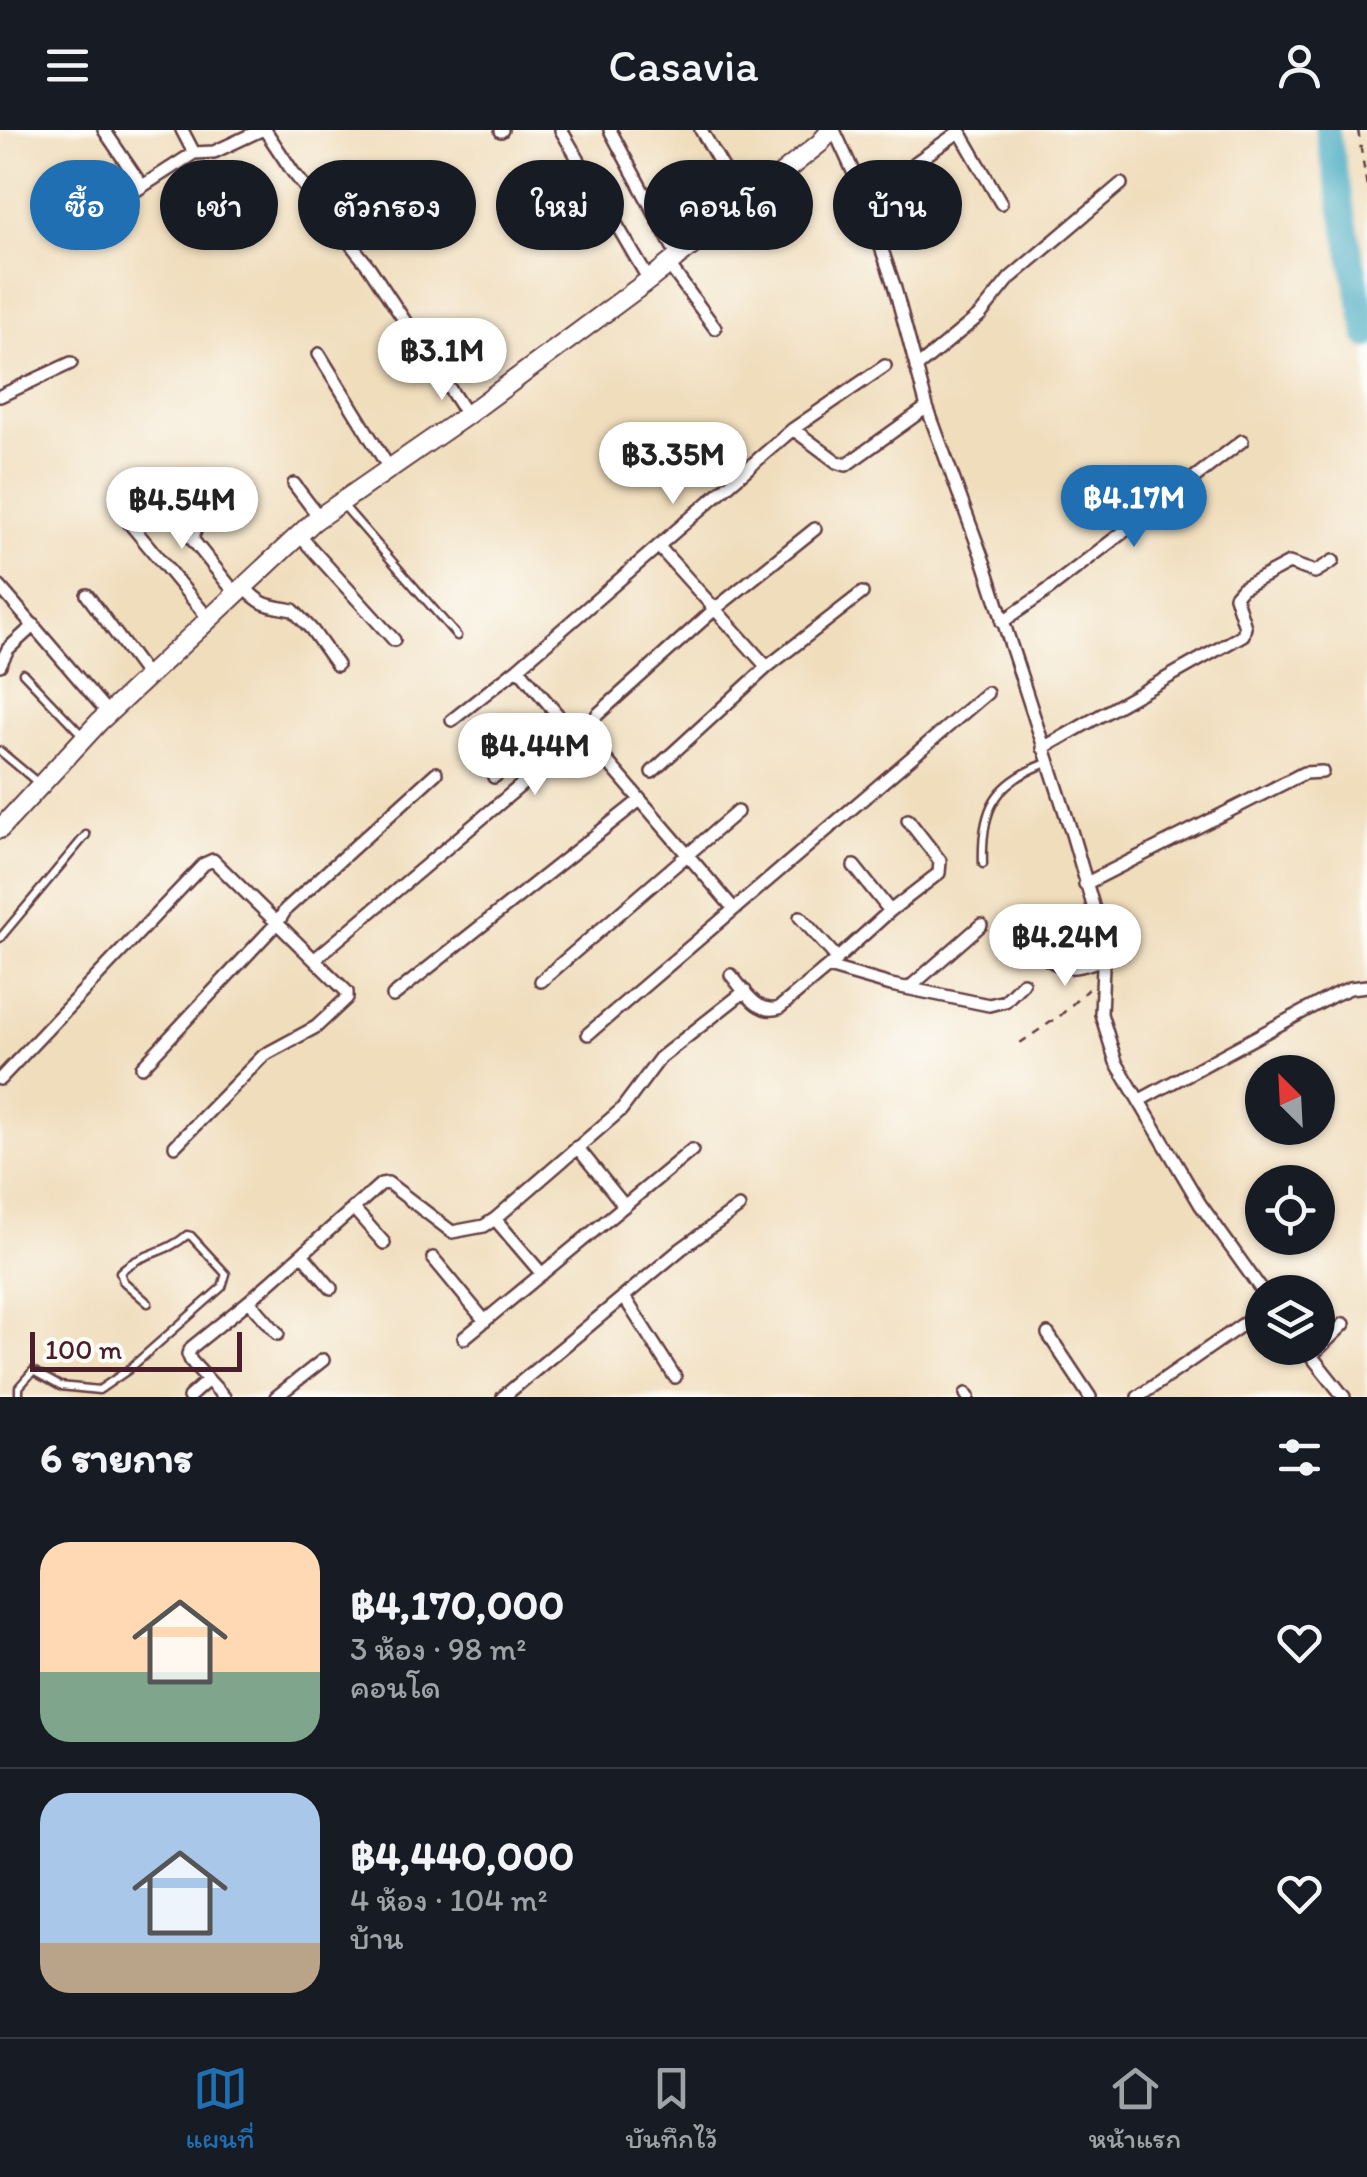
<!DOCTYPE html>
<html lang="th">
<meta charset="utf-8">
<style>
body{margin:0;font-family:Itim,"Playpen Sans Thai",sans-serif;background:#20242c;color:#f1f3f6;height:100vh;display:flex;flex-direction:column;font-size:38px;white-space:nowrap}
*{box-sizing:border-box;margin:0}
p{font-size:32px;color:#9ea1a6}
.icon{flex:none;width:55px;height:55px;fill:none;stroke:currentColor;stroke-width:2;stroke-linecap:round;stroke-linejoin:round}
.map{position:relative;height:1267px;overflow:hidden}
.side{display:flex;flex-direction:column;background:#171b24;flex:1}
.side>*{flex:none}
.hud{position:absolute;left:30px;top:30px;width:1308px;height:90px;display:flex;gap:20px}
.needle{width:65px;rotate:336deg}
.tools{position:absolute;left:1245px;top:925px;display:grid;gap:20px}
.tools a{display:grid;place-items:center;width:90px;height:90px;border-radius:50%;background:#171b24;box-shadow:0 2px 8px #0004;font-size:50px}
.scale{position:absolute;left:30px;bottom:25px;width:212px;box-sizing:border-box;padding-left:10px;border:5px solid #4a1f2b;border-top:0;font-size:28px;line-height:35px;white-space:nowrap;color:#4a1f2b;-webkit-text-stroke:8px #fdfcf7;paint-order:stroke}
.price{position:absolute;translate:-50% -85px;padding:0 22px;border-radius:35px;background:#fff;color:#222;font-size:32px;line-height:65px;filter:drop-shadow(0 2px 5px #0008)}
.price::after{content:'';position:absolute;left:50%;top:60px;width:30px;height:22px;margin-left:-15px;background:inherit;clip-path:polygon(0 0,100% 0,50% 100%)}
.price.on{background:#1f6fb2;color:#fff}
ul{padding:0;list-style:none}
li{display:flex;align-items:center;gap:30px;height:250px;padding:0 40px}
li+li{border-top:2px solid #363941}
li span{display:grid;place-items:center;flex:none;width:280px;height:200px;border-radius:30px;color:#555}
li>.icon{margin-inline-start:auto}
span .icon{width:120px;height:120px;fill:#fffc;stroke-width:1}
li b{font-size:42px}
h2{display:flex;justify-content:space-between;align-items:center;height:120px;padding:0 40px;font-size:42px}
.tag{padding:0 35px;border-radius:45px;background:#171b24;box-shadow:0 2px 8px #0004;font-size:35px;line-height:90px}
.tag.on{background:#1f6fb2;color:#fff}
header{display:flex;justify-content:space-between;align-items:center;height:130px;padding:0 40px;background:#171b24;font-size:45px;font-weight:600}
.tabs{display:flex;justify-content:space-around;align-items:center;height:140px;border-top:2px solid #363941;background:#171b24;font-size:28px;color:#9ea1a6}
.tabs a{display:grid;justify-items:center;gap:5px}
.tabs .on{color:#1f6fb2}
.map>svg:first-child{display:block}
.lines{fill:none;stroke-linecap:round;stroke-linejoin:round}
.river{stroke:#40a8c0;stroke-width:25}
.lane-casing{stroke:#633c41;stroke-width:11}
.street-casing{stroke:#633c41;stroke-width:16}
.secondary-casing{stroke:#633c41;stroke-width:22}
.path{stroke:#633c41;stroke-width:2.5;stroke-dasharray:8 8;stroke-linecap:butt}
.lane{stroke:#fff;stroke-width:6}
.street{stroke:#fff;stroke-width:11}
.secondary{stroke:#fff;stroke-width:18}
</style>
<header><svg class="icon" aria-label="menu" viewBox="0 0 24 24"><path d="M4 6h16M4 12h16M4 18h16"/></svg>Casavia<svg class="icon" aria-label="person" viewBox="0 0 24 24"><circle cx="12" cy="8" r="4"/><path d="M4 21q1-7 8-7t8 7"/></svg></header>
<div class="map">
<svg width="1367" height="1267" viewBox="0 0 1367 1267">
<rect width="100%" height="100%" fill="#fdfcf7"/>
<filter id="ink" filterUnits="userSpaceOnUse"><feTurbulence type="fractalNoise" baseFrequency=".01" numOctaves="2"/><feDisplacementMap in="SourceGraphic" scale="20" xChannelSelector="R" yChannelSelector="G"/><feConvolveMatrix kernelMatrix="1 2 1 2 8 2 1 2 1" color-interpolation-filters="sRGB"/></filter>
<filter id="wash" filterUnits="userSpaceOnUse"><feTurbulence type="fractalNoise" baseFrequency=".0048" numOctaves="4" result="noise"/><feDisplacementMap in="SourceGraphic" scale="40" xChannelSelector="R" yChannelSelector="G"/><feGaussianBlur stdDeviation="2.25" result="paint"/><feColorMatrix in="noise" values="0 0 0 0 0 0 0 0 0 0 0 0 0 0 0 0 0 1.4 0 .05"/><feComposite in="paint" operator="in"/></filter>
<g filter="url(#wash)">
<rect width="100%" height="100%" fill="#f0ddbc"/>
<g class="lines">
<path class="river" d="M1327,0L1367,206"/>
</g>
</g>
<g filter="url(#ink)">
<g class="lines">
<g class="lane-casing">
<path id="lane" d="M344,376L457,506
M23,543L83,606
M0,621L37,652
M983,734C981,679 994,653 1047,633
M0,808L86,705
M19,1267V1257L33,1241L60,1256L99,1260L128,1240L222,1157L226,1144L191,1106L187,1105C166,1124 139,1123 120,1142L123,1151L148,1173"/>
</g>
<g class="street-casing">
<path id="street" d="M104,0L142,56
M182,0L194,23
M265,0L293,42L369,137L467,285
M561,0L649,150
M610,0L678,127
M701,0L744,74
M834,0L861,59L894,155L927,277L985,435L1072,704L1104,813L1101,884L1116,932L1200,1074L1263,1162
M959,0L1001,73
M501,1L502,0
M915,33L960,1
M96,86L194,23L214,22L261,0
M873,95L896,80
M669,135L715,198
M319,224L389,338
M916,238L980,185L1010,148L1121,54
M0,266L71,233
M793,299L885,236
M294,354L319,387
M121,383L209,489
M200,388L192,409L236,464
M299,405L394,510
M659,417L767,537
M0,457L108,583
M244,457C263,477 267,475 293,480L312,500L337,535
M87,465L148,547
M1002,492L1040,466L1242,311
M0,535L8,519L34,495
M597,585L715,479L815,399
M452,590L518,538L793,299L837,332L846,335L927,277
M1043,618L1243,505L1245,497L1235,466L1242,458L1289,433L1315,442L1333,431
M652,642L767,537L862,463
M494,647L561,594L557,584L518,538
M854,736L890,781
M1085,754L1304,643L1322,642
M800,787L837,828
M1038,822C1065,842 1072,840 1103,829
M315,829L577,608L589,610L734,779
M828,837L890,781L939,743L940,731L908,690
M731,845C744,860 757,885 779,878L828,837L891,855L989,875L1005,871L1023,853
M541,851L737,682
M909,858L981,795
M393,866L640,670
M588,904L987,563
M142,937L278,792L286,779L436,643
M0,949L204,734L213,730L347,862V868L316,897L264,925L175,1016
M1140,970L1334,865L1350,858L1367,856
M577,1017L623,1074
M353,1078L384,1113
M495,1089L542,1144
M302,1124L331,1158
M433,1128L485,1191
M624,1167L675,1247
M249,1171L278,1204
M1048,1204L1090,1267
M464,1208L692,1020
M1305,1218L1344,1267
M1311,1226L1344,1194
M966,1264L968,1267
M189,1267L208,1250
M224,1267L191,1231L188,1224L192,1217L249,1171L381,1054L388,1053L452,1102L484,1096L495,1089L621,980L660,928L745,861
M276,1267L323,1230
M503,1267L681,1119L739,1077
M1138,1267L1262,1181"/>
</g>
<g class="secondary-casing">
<path id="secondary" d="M0,699L99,592L314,391L467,285L649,150L820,13L831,0"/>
</g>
<path class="path" d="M1358,0L1367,57
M1020,913L1061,885L1088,859"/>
<use href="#lane" class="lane"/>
<use href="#street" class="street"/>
<use href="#secondary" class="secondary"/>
</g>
</g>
</svg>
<div class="tools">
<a><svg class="needle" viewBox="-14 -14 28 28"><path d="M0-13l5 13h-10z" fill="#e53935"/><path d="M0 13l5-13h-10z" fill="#9ea1a6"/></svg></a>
<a><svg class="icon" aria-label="locate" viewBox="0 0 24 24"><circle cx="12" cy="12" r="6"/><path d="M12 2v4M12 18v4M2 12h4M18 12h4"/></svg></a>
<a><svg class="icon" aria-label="layers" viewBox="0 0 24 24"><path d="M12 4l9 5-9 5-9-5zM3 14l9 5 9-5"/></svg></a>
</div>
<div class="scale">100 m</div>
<b class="price" style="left:442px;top:273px">฿3.1M</b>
<b class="price" style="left:673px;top:377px">฿3.35M</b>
<b class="price on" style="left:1134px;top:420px">฿4.17M</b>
<b class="price" style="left:182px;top:422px">฿4.54M</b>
<b class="price" style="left:535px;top:668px">฿4.44M</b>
<b class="price" style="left:1065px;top:859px">฿4.24M</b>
<div class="hud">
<a class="tag on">ซื้อ</a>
<a class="tag">เช่า</a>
<a class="tag">ตัวกรอง</a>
<a class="tag">ใหม่</a>
<a class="tag">คอนโด</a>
<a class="tag">บ้าน</a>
</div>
</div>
<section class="side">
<h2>6 รายการ<svg class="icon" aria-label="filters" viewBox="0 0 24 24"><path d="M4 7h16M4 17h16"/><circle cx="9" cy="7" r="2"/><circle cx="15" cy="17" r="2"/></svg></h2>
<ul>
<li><span style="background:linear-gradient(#ffd9b3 65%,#7fa58c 0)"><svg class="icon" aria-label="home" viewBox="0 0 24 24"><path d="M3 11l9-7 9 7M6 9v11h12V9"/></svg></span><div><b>฿4,170,000</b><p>3 ห้อง · 98 m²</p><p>คอนโด</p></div><svg class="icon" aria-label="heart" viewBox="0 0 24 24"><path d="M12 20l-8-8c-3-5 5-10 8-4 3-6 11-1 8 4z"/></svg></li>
<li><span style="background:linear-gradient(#a9c7e8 75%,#b9a48a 0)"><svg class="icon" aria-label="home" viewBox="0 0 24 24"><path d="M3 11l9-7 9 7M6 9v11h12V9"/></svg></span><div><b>฿4,440,000</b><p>4 ห้อง · 104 m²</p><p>บ้าน</p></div><svg class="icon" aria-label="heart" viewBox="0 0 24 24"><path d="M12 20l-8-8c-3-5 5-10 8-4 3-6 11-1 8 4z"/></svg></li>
</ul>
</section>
<nav class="tabs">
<a class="on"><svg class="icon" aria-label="map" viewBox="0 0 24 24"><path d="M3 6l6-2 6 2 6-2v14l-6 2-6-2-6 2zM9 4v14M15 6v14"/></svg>แผนที่</a>
<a><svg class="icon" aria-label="saved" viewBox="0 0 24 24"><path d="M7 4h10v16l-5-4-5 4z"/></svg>บันทึกไว้</a>
<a><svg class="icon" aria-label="home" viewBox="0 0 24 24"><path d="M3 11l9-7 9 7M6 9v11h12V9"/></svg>หน้าแรก</a>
</nav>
